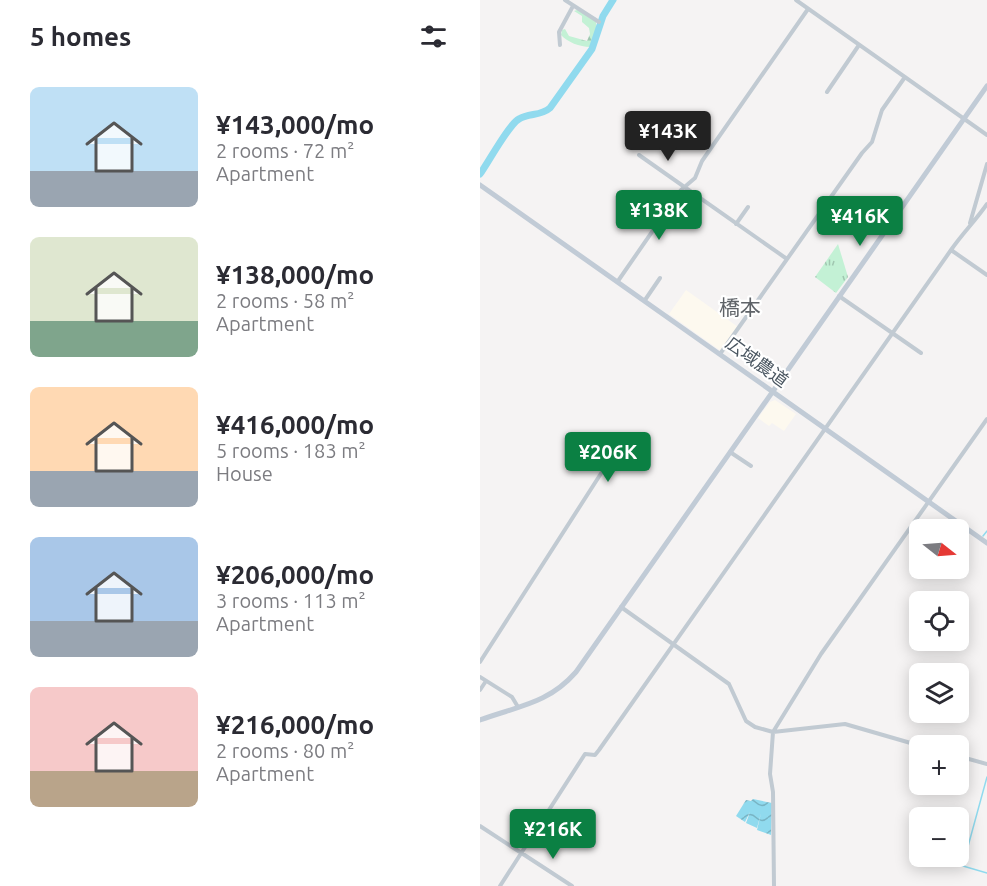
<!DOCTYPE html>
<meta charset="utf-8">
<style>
body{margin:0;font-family:Ubuntu,"Noto Sans JP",sans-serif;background:#f2f2f3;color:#2b2b33;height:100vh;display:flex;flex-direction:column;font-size:22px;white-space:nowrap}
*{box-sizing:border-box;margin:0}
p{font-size:20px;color:#7c7c81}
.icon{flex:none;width:33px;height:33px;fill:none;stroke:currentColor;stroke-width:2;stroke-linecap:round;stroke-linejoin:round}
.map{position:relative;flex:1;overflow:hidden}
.sheet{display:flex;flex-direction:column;background:#fff;width:480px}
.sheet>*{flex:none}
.needle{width:39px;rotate:107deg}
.fabs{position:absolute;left:429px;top:519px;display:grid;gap:12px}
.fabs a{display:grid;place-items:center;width:60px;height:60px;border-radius:9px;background:#fff;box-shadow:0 3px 15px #0003;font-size:30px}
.price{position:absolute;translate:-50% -51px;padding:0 14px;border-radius:6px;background:#0b8043;color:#fff;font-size:20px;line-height:39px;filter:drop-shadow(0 2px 3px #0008)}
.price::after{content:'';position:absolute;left:50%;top:36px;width:18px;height:14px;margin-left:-9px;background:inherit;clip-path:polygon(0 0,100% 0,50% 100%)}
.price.selected{background:#222;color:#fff}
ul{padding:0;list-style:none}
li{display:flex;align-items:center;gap:18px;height:150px;padding:0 30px}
li span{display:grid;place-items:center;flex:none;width:168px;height:120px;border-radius:9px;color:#555}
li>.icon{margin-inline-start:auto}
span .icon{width:72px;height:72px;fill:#fffc;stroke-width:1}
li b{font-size:26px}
h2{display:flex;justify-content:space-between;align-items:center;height:72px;padding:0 30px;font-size:26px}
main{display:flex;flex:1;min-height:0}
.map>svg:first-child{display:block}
.commercial{fill:#fdf9ef}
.grass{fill:url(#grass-tufts)}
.forest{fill:url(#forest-firs)}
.water{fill:url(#water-waves)}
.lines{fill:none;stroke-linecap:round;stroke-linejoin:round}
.stream{stroke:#90daee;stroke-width:1.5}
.river{stroke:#90daee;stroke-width:7}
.street{stroke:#c1cad2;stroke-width:4}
.secondary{stroke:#c1cbd6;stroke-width:5}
.labels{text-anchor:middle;stroke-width:4.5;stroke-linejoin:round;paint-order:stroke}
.street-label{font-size:18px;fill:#4a5661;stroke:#fff}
.quarter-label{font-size:21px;fill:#5f6368;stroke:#fff}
</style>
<main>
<section class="sheet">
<h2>5 homes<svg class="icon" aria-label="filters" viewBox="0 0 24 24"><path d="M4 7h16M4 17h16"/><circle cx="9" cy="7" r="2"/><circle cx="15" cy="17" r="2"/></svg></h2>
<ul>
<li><span style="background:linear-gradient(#bfe0f5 70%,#9aa5b1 0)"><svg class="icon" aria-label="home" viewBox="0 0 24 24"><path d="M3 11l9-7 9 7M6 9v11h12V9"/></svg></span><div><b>¥143,000/mo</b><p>2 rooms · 72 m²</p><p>Apartment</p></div></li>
<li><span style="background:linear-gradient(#dfe7d0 70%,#7fa58c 0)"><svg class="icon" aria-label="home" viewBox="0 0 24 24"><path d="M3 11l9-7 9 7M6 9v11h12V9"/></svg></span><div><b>¥138,000/mo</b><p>2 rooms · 58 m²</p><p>Apartment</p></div></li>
<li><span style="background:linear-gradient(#ffd9b3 70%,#9aa5b1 0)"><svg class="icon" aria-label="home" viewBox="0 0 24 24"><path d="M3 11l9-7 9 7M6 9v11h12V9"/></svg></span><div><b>¥416,000/mo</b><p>5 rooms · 183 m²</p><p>House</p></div></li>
<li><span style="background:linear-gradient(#a9c7e8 70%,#9aa5b1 0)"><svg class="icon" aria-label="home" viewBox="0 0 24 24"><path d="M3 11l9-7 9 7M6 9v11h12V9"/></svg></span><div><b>¥206,000/mo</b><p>3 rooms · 113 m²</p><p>Apartment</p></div></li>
<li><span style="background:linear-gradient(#f6c9c9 70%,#b9a48a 0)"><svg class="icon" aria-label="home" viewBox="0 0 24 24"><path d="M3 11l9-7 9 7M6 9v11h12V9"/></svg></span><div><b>¥216,000/mo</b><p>2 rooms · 80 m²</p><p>Apartment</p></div></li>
</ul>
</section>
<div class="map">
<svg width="507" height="886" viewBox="0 0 507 886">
<defs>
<pattern id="grass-tufts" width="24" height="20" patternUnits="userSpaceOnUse" patternTransform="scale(1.5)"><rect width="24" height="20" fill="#c3f1d5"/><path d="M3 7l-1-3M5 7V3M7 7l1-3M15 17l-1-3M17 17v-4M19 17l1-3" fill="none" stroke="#a0c6b0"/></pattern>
<pattern id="forest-firs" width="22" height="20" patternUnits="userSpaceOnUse" patternTransform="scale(1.5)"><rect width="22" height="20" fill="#c3f1d5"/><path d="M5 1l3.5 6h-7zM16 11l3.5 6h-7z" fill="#a0c6b0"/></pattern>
<pattern id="water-waves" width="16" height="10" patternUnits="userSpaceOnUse" patternTransform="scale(1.5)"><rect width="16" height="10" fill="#90daee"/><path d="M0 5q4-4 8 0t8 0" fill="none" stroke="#78b4c4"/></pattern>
</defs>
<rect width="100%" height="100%" fill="#f5f3f3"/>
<path class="commercial" d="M206,290L258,327L241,351L189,314Z
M295,400L316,414L304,431L292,423L289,426L278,418L290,402Z"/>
<path class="grass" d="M358,244L368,277L356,293L335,277Z"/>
<path class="forest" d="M100,9L116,18V36L110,47C100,47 87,42 81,35L82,30L85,29L89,36L107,41L110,34L109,28L102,22V16L94,11Z"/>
<path class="water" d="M273,799L292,803L291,835L277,830L281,813L277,828L266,823L270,812L265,822L256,816L266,800L271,801Z"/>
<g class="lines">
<path class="stream" d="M503,536L507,531
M484,861L507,777
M483,864V866L507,873"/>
<path class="river" d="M0,174C8,163 29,124 39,119C49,113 61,116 70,108L112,49L123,16L133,0"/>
<path class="street" d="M85,0L119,22
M316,0L507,135
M80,45L79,32L93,6
M347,92L379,45
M159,155L307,259
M490,223L507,164
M256,224L268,207
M471,250L507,275
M138,281L201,190L215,178L222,161L328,9
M359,296L441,353
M165,300L180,278
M240,354L382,153L392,142L402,110L425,77
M250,452L271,466
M141,607L249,684L266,721L275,727L293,732L365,724L441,746
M0,662L129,461
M0,677L32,697L38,707
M0,690L6,681
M478,756L507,764
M0,826L92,886
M20,886L105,754L115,755L119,750L471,250C482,234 496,220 507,204
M294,886L293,792L290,774L293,732L341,654L507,419"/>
<path class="secondary" d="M0,185L507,543
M0,720C38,706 68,704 96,672L507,86"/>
</g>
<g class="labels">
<g class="street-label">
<text transform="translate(277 362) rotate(36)" y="6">広域農道</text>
</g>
<g class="quarter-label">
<text x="260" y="315">橋本</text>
</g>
</g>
</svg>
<div class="fabs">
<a><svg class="needle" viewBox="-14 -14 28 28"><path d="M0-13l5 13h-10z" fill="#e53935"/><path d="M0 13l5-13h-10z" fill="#7c7c81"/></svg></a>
<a><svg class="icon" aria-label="locate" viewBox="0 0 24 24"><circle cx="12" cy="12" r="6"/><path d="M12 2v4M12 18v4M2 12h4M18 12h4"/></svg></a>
<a><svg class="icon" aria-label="layers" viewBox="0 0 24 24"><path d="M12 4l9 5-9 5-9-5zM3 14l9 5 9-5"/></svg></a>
<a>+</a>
<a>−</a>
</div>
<b class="price selected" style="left:188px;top:162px">¥143K</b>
<b class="price" style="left:179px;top:241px">¥138K</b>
<b class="price" style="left:380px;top:247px">¥416K</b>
<b class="price" style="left:128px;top:483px">¥206K</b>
<b class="price" style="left:73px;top:860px">¥216K</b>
</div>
</main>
